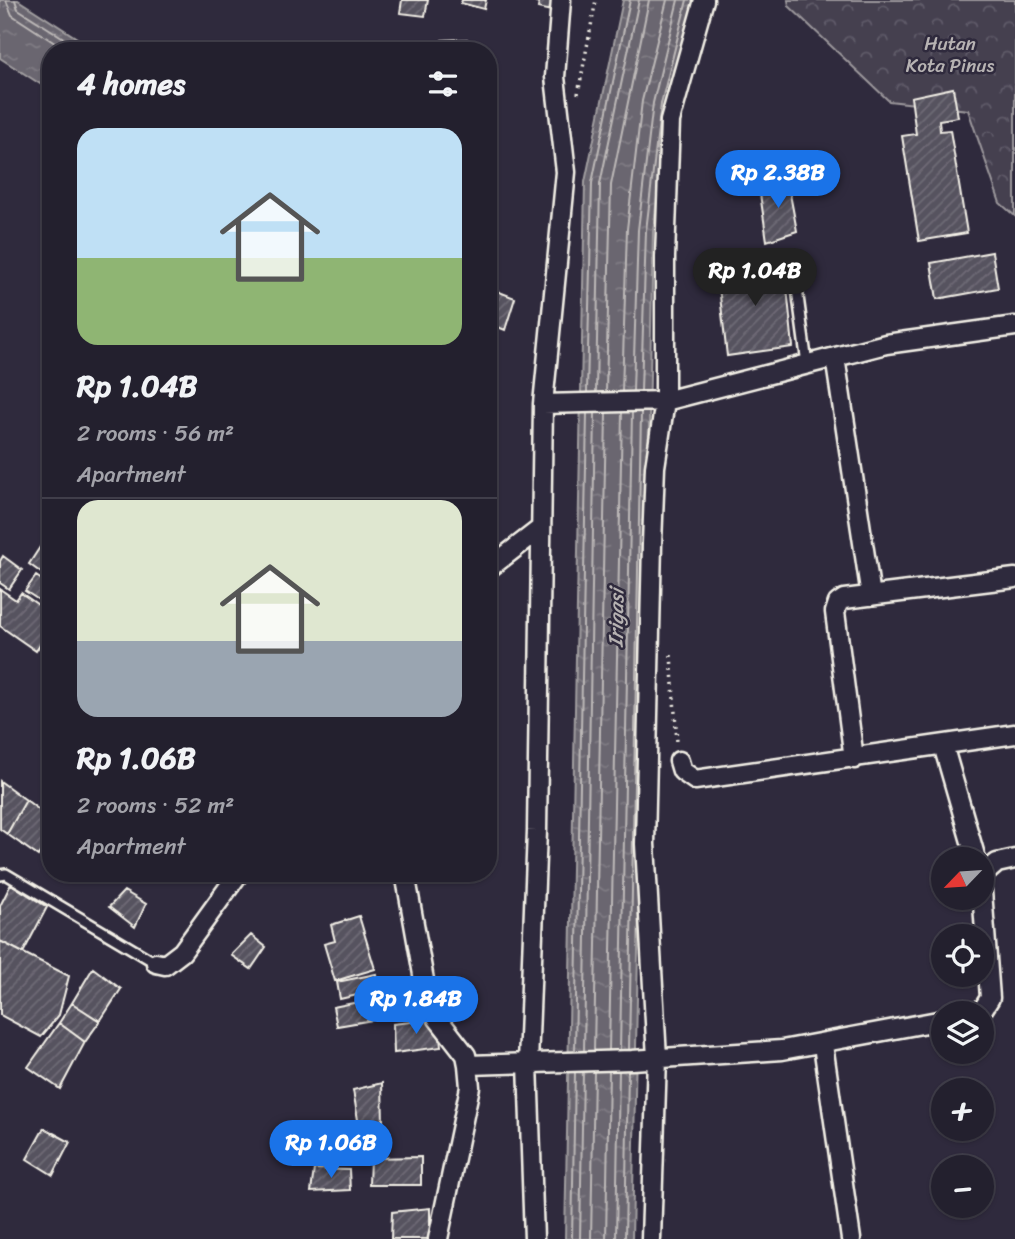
<!DOCTYPE html>
<meta charset="utf-8">
<style>
body{margin:0;font-family:Sriracha,sans-serif;background:#2b2836;color:#f1f3f6;height:100vh;display:flex;flex-direction:column;font-size:26px;white-space:nowrap}
*{box-sizing:border-box;margin:0}
p{font-size:23px;color:#a3a3aa}
.icon{flex:none;width:38px;height:38px;fill:none;stroke:currentColor;stroke-width:2;stroke-linecap:round;stroke-linejoin:round}
.map{position:relative;flex:1;overflow:hidden}
.panel{position:absolute;left:42px;top:42px;width:455px;height:840px;display:flex;flex-direction:column;background:#23202e;border-radius:28px;box-shadow:0 2px 5px #0004,0 0 0 2px #403e4a}
.panel>*{flex:none}
.needle{width:46px;rotate:245deg}
.tools{position:absolute;left:931px;top:847px;display:grid;gap:14px}
.tools a{display:grid;place-items:center;width:63px;height:63px;border-radius:50%;background:#23202e;box-shadow:0 2px 5px #0004,0 0 0 2px #403e4a;font-size:35px}
.price{position:absolute;translate:-50% -60px;padding:0 16px;border-radius:24px;background:#1a73e8;color:#fff;font-size:23px;line-height:46px;filter:drop-shadow(0 2px 4px #0008)}
.price::after{content:'';position:absolute;left:50%;top:42px;width:21px;height:16px;margin-left:-10px;background:inherit;clip-path:polygon(0 0,100% 0,50% 100%)}
.price.current{background:#222;color:#fff}
ul{padding:0;list-style:none}
li{display:grid;align-content:center;gap:14px;height:371px;padding:0 35px}
li+li{border-top:2px solid #403e4a}
li span{display:grid;place-items:center;height:217px;border-radius:21px;color:#555}
li>.icon{margin-inline-start:auto}
span .icon{width:126px;height:126px;fill:#fffc;stroke-width:1}
li b{font-size:30px}
h2{display:flex;justify-content:space-between;align-items:center;height:84px;padding:0 35px;font-size:30px}
.map>svg:first-child{display:block}
.forest{fill:url(#forest-crowns);stroke:#9c989c;stroke-width:2}
.water{fill:url(#water-ripples);stroke:#a19ea0;stroke-width:2}
.lines{fill:none;stroke-linecap:round;stroke-linejoin:round}
.shore{stroke:#bdb9b8;stroke-width:2}
.building{fill:url(#building-hatch);stroke:#f4f1e8;stroke-width:2}
.lane-casing{stroke:#f4f1e8;stroke-width:14}
.street-casing{stroke:#f4f1e8;stroke-width:23}
.path{stroke:#f4f1e8;stroke-width:3.5;stroke-dasharray:2 5;stroke-linecap:butt}
.lane{stroke:#2f2a3d;stroke-width:9}
.street{stroke:#2f2a3d;stroke-width:18}
.labels{text-anchor:middle;stroke-width:5;stroke-linejoin:round;paint-order:stroke}
.park-label{font-size:19px;fill:#b7b3b3;stroke:#2f2a3d}
.water-label{font-size:21px;font-style:italic;fill:#b6b2b2;stroke:#2f2a3d}
</style>
<div class="map">
<svg width="1015" height="1239" viewBox="0 0 1015 1239">
<defs>
<pattern id="forest-crowns" width="20" height="18" patternUnits="userSpaceOnUse" patternTransform="scale(1.75)"><rect width="20" height="18" fill="#454050"/><path d="M2 6a3 3 0 1 1 6 0M12 15a3 3 0 1 1 6 0" fill="none" stroke="#605c69"/></pattern>
<pattern id="water-ripples" width="26" height="14" patternUnits="userSpaceOnUse" patternTransform="scale(1.75)"><rect width="26" height="14" fill="#6a6670"/><path d="M2 4q2-2 4 0t4 0M15 11q2-2 4 0t4 0" fill="none" stroke="#807c84"/></pattern>
<pattern id="building-hatch" width="6" height="6" patternUnits="userSpaceOnUse" patternTransform="scale(1.75)"><rect width="6" height="6" fill="#56525f"/><path d="M-1 1l2-2M0 6l6-6M5 7l2-2" fill="none" stroke="#6f6b76"/></pattern>
</defs>
<rect width="100%" height="100%" fill="#2f2a3d"/>
<filter id="ink" filterUnits="userSpaceOnUse"><feTurbulence type="fractalNoise" baseFrequency=".0143" numOctaves="2"/><feDisplacementMap in="SourceGraphic" scale="14" xChannelSelector="R" yChannelSelector="G"/><feConvolveMatrix kernelMatrix="1 2 1 2 8 2 1 2 1" color-interpolation-filters="sRGB"/></filter>
<g filter="url(#ink)">
<path class="forest" d="M788,0H1015V216L1000,203L968,110L889,101L789,6Z"/>
<path class="water" d="M0,0H18L97,51H51V91L0,58Z
M623,0H694L668,106L653,232L632,1239H565L585,182Z"/>
<g class="lines">
<path class="shore" d="M6,0L12,15L67,51
M15,0L18,9L84,51
M633,391L638,230L653,103L678,0
M641,391L646,231L661,104L687,0
M587,392L592,183L630,0
M596,392L600,184L639,0
M606,392L611,185L649,0
M622,392L627,229L642,101L667,0
M609,1050L622,413
M620,1050L632,412
M629,1050L641,412
M575,1051L587,413
M584,1051L595,413
M594,1051L606,413
M572,1239L575,1072
M580,1239L583,1072
M591,1239L594,1072
M606,1239L609,1071
M616,1239L619,1071
M625,1239L628,1071"/>
</g>
<path class="building" d="M402,0H428L425,16L400,13Z
M462,0H486L484,9L461,3Z
M527,0H558L556,12L538,8L539,3Z
M467,39L466,51H442V40Z
M953,88L958,117L939,120L940,131L950,130L967,233L919,241L902,136L916,134L911,97Z
M787,178L797,231L767,241L759,187Z
M992,252L998,288L937,299L931,263Z
M784,258L793,347L727,356L717,270Z
M489,288L515,298L505,330L488,323Z
M42,544L51,551V571L47,577L29,564Z
M3,556L22,570L9,589L0,583V561Z
M36,576L51,586V608L25,591Z
M0,589L16,600L21,593L51,614V628L36,651L0,626Z
M0,781L26,800L7,834L0,829Z
M26,800L51,819V834L38,856L7,834Z
M11,884L47,907L23,953L0,941V906Z
M124,891L146,904L135,927L109,907Z
M359,916L375,969L335,981L324,944L335,941L331,925Z
M251,935L266,947L251,969L231,955Z
M0,941L69,976L59,1015L41,1037L0,1015Z
M93,968L121,989L100,1021L72,1003Z
M376,974L379,990L340,999L337,982Z
M369,1000L373,1020L337,1026L333,1007Z
M72,1003L100,1021L85,1042L59,1023Z
M438,1019L441,1047L394,1053L393,1024Z
M59,1023L85,1042L60,1089L28,1067Z
M382,1083L383,1123L359,1126L353,1090Z
M44,1128L70,1142L53,1175L27,1159Z
M421,1157V1185H369L370,1158Z
M314,1169L349,1170L350,1190L311,1192Z
M430,1208V1239H391L392,1212Z"/>
<g class="lines">
<g class="lane-casing">
<path id="lane" d="M793,259L807,364
M0,875L6,874L156,963"/>
</g>
<g class="street-casing">
<path id="street" d="M835,357L871,596
M543,404L665,401L886,344L1015,326
M488,569L541,528
M943,745L976,859
M854,759L835,612L838,603L844,599L1015,578
M679,761L682,771L695,780L1015,734
M405,873L427,997L438,1019L466,1055L468,1065
M982,876L997,863L1015,859
M156,963L165,965L182,952L239,873
M975,1013L983,1009L990,998L982,891
M823,1045L851,1239
M438,1239L470,1087L468,1065L632,1060L782,1050L943,1020
M534,1239L528,1063L537,831L543,404L566,172L555,77L561,0
M651,1239L657,1058L645,844L652,544L655,467L665,401V257L670,121L704,0"/>
</g>
<path class="path" d="M578,94L596,0
M671,655L677,742"/>
<use href="#lane" class="lane"/>
<use href="#street" class="street"/>
</g>
</g>
<g class="labels">
<g class="park-label">
<text x="950" y="50">Hutan<tspan x="950" dy="22">Kota Pinus</tspan></text>
</g>
<g class="water-label">
<text transform="translate(616 618) rotate(-89)" y="7">Irigasi</text>
</g>
</g>
</svg>
<div class="tools">
<a><svg class="needle" viewBox="-14 -14 28 28"><path d="M0-13l5 13h-10z" fill="#e53935"/><path d="M0 13l5-13h-10z" fill="#a3a3aa"/></svg></a>
<a><svg class="icon" aria-label="locate" viewBox="0 0 24 24"><circle cx="12" cy="12" r="6"/><path d="M12 2v4M12 18v4M2 12h4M18 12h4"/></svg></a>
<a><svg class="icon" aria-label="layers" viewBox="0 0 24 24"><path d="M12 4l9 5-9 5-9-5zM3 14l9 5 9-5"/></svg></a>
<a>+</a>
<a>−</a>
</div>
<b class="price" style="left:778px;top:210px">Rp 2.38B</b>
<b class="price current" style="left:755px;top:308px">Rp 1.04B</b>
<b class="price" style="left:416px;top:1036px">Rp 1.84B</b>
<b class="price" style="left:331px;top:1180px">Rp 1.06B</b>
<section class="panel">
<h2>4 homes<svg class="icon" aria-label="filters" viewBox="0 0 24 24"><path d="M4 7h16M4 17h16"/><circle cx="9" cy="7" r="2"/><circle cx="15" cy="17" r="2"/></svg></h2>
<ul>
<li><span style="background:linear-gradient(#bfe0f5 60%,#8fb573 0)"><svg class="icon" aria-label="home" viewBox="0 0 24 24"><path d="M3 11l9-7 9 7M6 9v11h12V9"/></svg></span><div><b>Rp 1.04B</b><p>2 rooms · 56 m²</p><p>Apartment</p></div></li>
<li><span style="background:linear-gradient(#dfe7d0 65%,#9aa5b1 0)"><svg class="icon" aria-label="home" viewBox="0 0 24 24"><path d="M3 11l9-7 9 7M6 9v11h12V9"/></svg></span><div><b>Rp 1.06B</b><p>2 rooms · 52 m²</p><p>Apartment</p></div></li>
</ul>
</section>
</div>
